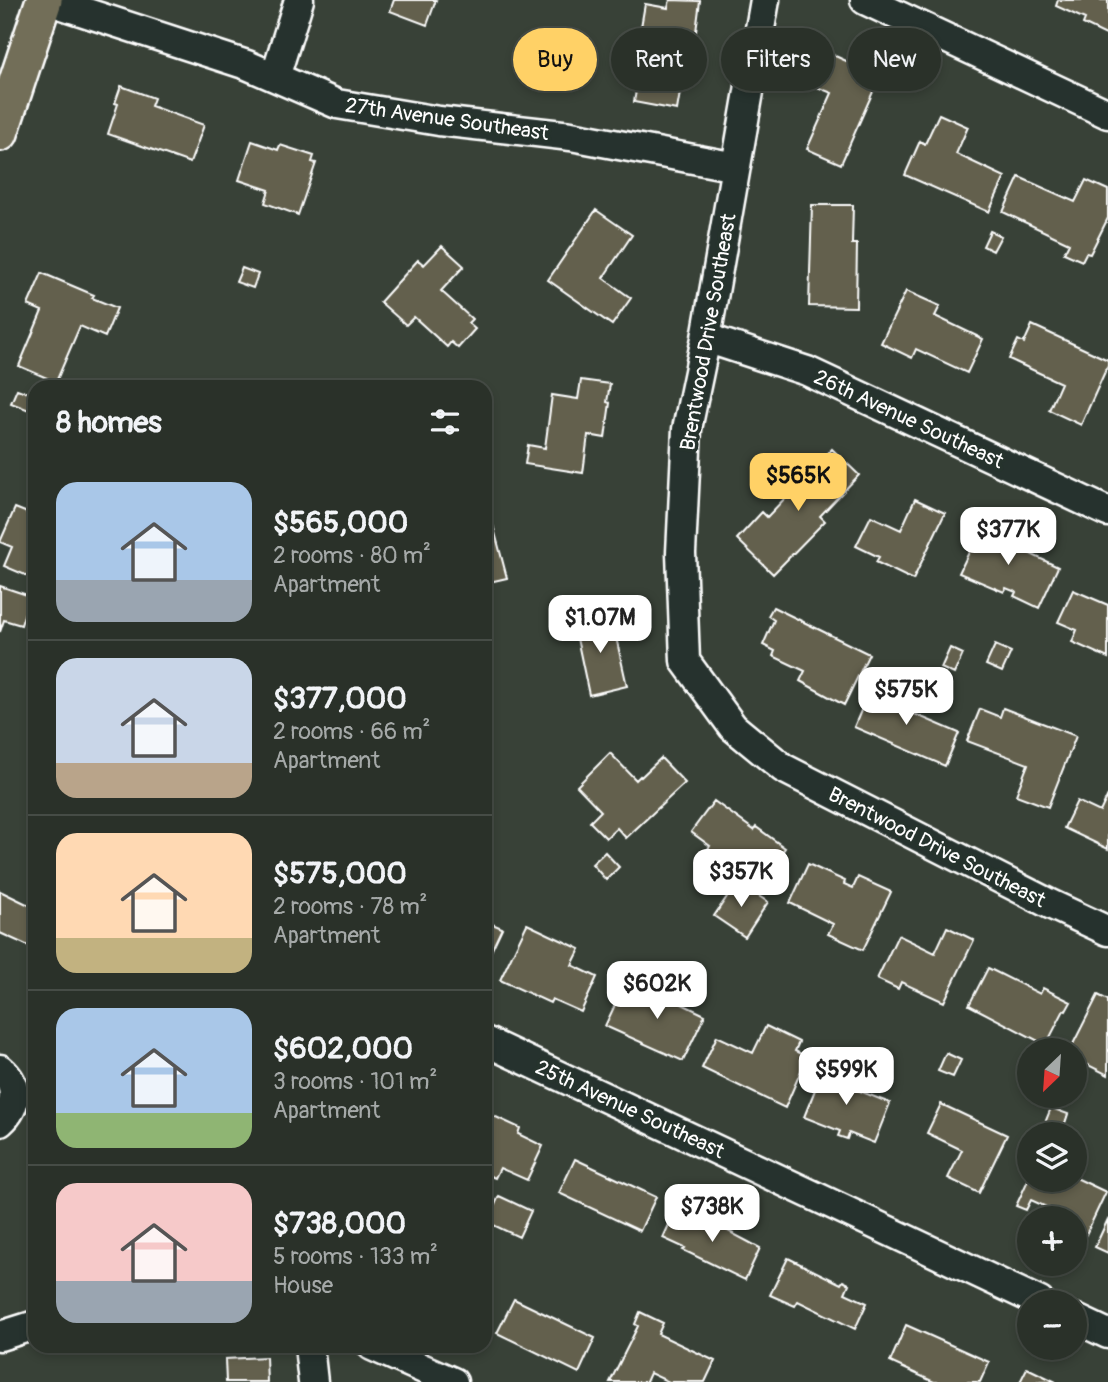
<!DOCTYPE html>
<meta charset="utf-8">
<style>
body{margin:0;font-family:Pangolin,sans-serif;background:#363d35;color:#f1f3f6;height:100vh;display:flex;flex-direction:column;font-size:26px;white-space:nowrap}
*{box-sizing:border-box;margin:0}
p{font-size:23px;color:#a5a9a8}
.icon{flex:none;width:38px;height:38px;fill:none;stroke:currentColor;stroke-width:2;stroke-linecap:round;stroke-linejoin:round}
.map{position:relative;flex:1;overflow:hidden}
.details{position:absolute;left:28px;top:380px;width:464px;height:973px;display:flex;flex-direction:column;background:#2a3129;border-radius:21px;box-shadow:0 4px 10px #0003,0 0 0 2px #464c46}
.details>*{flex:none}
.guide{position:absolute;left:513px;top:28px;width:490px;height:63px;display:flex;gap:14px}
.needle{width:46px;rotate:205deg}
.buttons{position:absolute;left:1017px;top:1038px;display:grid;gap:14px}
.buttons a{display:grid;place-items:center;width:70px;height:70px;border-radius:50%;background:#2a3129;box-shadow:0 4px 10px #0003,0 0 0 2px #464c46;font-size:35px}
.price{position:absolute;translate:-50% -60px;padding:0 16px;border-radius:14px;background:#fff;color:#222;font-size:23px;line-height:46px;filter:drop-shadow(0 2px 4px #0008)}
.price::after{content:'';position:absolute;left:50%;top:42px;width:21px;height:16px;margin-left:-10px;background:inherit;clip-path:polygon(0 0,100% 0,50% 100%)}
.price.on{background:#ffd166;color:#111}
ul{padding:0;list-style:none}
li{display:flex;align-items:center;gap:21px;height:175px;padding:0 28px}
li+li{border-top:2px solid #464c46}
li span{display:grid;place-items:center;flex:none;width:196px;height:140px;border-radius:21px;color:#555}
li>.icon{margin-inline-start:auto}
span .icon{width:84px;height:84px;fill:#fffc;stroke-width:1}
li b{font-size:30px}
h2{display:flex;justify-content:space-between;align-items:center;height:84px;padding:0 28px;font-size:30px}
.pill{padding:0 24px;border-radius:32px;background:#2a3129;box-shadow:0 4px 10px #0003,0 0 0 2px #464c46;font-size:24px;line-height:63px}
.pill.on{background:#ffd166;color:#111}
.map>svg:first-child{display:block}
.building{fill:#63614d;stroke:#fff;stroke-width:2}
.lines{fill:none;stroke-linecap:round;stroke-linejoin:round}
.minor-casing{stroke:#fff;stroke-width:33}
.major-casing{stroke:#fff;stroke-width:40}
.minor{stroke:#26332d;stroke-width:28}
.major{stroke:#726e59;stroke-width:35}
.labels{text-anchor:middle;stroke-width:7;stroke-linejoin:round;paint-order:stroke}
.street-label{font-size:21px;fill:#fff;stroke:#26332d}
</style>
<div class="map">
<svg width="1108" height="1382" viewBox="0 0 1108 1382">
<rect width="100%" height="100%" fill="#384137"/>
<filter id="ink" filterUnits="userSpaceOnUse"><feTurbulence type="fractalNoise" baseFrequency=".0143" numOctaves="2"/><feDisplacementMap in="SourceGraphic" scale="14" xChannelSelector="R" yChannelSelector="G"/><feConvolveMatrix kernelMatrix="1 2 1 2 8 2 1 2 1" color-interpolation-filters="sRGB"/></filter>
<g filter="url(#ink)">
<path class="building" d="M394,0H436L427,25L390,11Z
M670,0L700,1L694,47L688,46L677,110L634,102L639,74L633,73L645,4L668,8Z
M1058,0H1108V36L1083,24L1085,19L1056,6Z
M824,51L880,76L841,164L807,149L832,93L809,84Z
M121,86L154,98L151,106L204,125L190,163L108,134L118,104L115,103Z
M939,114L968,127L956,154L1005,177L989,212L905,175L920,141L925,144Z
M252,141L278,150L280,145L314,156L312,162L316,163L298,215L265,203L269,190L239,180Z
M1019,177L1075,202L1086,180L1108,190V218L1090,254L1086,253L1082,261L1064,253L1069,243L1003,212Z
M812,205H853L852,244H857L856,307L809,306Z
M596,210L632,235L603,278L631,298L612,325L548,280Z
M990,231L1001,236L993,251L983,246Z
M442,246L464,266L441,291L472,319L468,323L475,329L458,348L451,342L447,347L414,317L406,325L380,302L418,260L424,265Z
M242,268L258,274L253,288L236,282Z
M42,273L94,295L92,298L117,308L105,337L80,326L56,382L19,366L42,311L28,305Z
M906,291L940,306L935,316L983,339L967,373L916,349L912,358L881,343Z
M1032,325L1108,360V365L1081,425L1049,410L1061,383L1009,359L1018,340L1024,343Z
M581,380L610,384L607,402L610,403L605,438L588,435L583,473L525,464L528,445L545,448L552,395L578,399Z
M17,389L34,395L29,410L11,403Z
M832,449L859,475L820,516L825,521L773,574L737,539L762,512L767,517Z
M915,499L945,513L913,580L876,562L879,557L856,546L871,516L901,530Z
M15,508L35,516V565L30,577L4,566L12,547L0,542Z
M493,525L507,578L485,583V527Z
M982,525L1016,541L1014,546L1058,567L1039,608L1014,596L1016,592L1006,588L1004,592L959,573Z
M0,586L30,596L21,625L4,620L0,632Z
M1073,590L1108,605V658L1072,642L1077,630L1058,622Z
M773,607L869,654L844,705L800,681L805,671L773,656L775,651L763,645L774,620L768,616Z
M611,615L627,686L589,695L574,624Z
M995,645L1011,652L1002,672L986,665Z
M950,648L963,654L954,674L941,668Z
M889,689L918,700L912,713L959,733L945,766L854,727L869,692L885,699Z
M1003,708L1076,736L1048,807L1016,795L1028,764L967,741L980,709L1000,717Z
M610,753L636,780L640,776L641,777L661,758L685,783L626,838L617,828L606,838L590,822L601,811L577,786Z
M1108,795V849L1064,828L1077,801L1100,812Z
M714,801L754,830L756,827L785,848L754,891L704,854L710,846L691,832Z
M605,852L619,867L606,880L592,864Z
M808,864L845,881L844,884L853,888L858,877L891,892L863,950L828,934L833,924L790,903Z
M737,882L768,902L745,937L714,916Z
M0,891L35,908V949L0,933Z
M485,921L502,928L486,962L485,961Z
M527,924L580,949L572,965L597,977L581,1012L552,999L550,1003L500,980Z
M947,927L974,940L944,1002L901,982L898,989L877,979L898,935L935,953Z
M988,968L1040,994L1043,988L1071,1002L1066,1011L1064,1010L1046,1045L969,1005Z
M667,985L687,994L682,1004L705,1015L683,1061L605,1026L623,988L658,1005Z
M1098,995L1108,1000V1075L1074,1058V1050H1070Z
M766,1026L799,1042L795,1051L807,1057L785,1108L702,1068L717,1036L753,1053Z
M946,1053L961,1060L953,1077L938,1071Z
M828,1068L856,1079L852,1088L890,1103L874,1143L849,1133L847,1139L838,1136L840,1131L804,1117L821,1075L825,1077Z
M941,1104L1007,1135L979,1193L948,1178L962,1150L927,1133Z
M1051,1108L1068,1114L1063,1129L1045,1123Z
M485,1112L520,1128L518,1134L543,1146L527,1180L500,1168L495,1178L485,1174Z
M575,1159L656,1197L640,1231L559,1193Z
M1074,1177L1106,1192L1082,1243L1074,1239V1218H1060L1062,1214L1031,1200L1026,1210L1016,1206L1029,1178L1074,1180Z
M499,1196L531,1211L519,1237L487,1222Z
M676,1209L698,1220L700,1216L760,1248L745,1280L683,1250L685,1248L663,1238Z
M1108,1219V1253L1095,1247Z
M788,1258L841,1284L843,1281L849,1284L845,1293L867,1303L855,1329L798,1301L795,1306L770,1295Z
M514,1299L595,1338L579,1373L497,1333Z
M640,1312L663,1323L658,1334L715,1361L705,1382H669L650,1373L646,1382H610L638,1326L635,1324Z
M906,1325L989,1362L980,1382H934L890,1362Z
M266,1357L267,1382H226L225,1359Z
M1027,1368L1056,1382H1020Z"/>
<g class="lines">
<g class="minor-casing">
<path id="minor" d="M47,0L247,65L337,104L439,121L571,136L736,167
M765,0L706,338L687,429L681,553L685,661L733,727L783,768L1050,904L1108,931
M865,0L1108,114
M275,77L299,0
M706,338L807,371L1108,512
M485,1041L1040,1302
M0,1069C19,1085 18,1106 0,1122
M1074,1318L1108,1334
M0,1336L35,1325
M309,1346L313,1382
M372,1346L453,1382"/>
</g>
<g class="major-casing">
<path id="major" d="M0,133L44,0"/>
</g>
<use href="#minor" class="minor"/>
<use href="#major" class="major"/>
</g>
</g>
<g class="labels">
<g class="street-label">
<text transform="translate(447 119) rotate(8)" y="7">27th Avenue Southeast</text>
<text transform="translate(708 332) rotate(-80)" y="7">Brentwood Drive Southeast</text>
<text transform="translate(909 419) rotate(25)" y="7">26th Avenue Southeast</text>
<text transform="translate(937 847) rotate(27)" y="7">Brentwood Drive Southeast</text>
<text transform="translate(630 1109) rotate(25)" y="7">25th Avenue Southeast</text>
</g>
</g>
</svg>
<div class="buttons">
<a><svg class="needle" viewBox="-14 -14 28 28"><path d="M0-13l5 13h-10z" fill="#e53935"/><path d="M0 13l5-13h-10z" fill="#a5a9a8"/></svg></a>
<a><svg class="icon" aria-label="layers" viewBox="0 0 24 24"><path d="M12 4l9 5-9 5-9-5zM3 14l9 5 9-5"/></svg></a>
<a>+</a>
<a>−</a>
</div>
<b class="price on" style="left:798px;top:513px">$565K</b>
<b class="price" style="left:1008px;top:567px">$377K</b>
<b class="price" style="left:600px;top:655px">$1.07M</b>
<b class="price" style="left:906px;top:727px">$575K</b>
<b class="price" style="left:741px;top:909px">$357K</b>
<b class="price" style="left:657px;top:1021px">$602K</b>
<b class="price" style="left:846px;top:1107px">$599K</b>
<b class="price" style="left:712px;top:1244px">$738K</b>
<div class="guide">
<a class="pill on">Buy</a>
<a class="pill">Rent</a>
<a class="pill">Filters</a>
<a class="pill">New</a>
</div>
<section class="details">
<h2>8 homes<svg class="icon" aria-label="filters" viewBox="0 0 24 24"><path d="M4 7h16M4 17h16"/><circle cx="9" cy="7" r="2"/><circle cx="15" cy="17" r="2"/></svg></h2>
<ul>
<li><span style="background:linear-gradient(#a9c7e8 70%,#9aa5b1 0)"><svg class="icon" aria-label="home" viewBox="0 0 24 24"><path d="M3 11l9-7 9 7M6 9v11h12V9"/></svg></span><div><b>$565,000</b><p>2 rooms · 80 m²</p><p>Apartment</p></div></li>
<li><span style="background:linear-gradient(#c9d6e8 75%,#b9a48a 0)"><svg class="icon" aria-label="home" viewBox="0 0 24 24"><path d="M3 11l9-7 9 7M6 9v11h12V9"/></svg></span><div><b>$377,000</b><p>2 rooms · 66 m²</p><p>Apartment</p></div></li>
<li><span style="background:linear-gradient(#ffd9b3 75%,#c2b280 0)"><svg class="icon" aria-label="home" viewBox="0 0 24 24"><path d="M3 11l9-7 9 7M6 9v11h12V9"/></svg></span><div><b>$575,000</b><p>2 rooms · 78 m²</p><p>Apartment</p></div></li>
<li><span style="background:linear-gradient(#a9c7e8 75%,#8fb573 0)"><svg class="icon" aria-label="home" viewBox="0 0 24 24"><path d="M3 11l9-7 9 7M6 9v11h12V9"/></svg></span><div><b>$602,000</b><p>3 rooms · 101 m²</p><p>Apartment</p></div></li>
<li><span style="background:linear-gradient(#f6c9c9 70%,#9aa5b1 0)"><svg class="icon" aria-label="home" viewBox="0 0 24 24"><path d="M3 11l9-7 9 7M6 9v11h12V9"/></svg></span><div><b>$738,000</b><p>5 rooms · 133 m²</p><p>House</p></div></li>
</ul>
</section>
</div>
